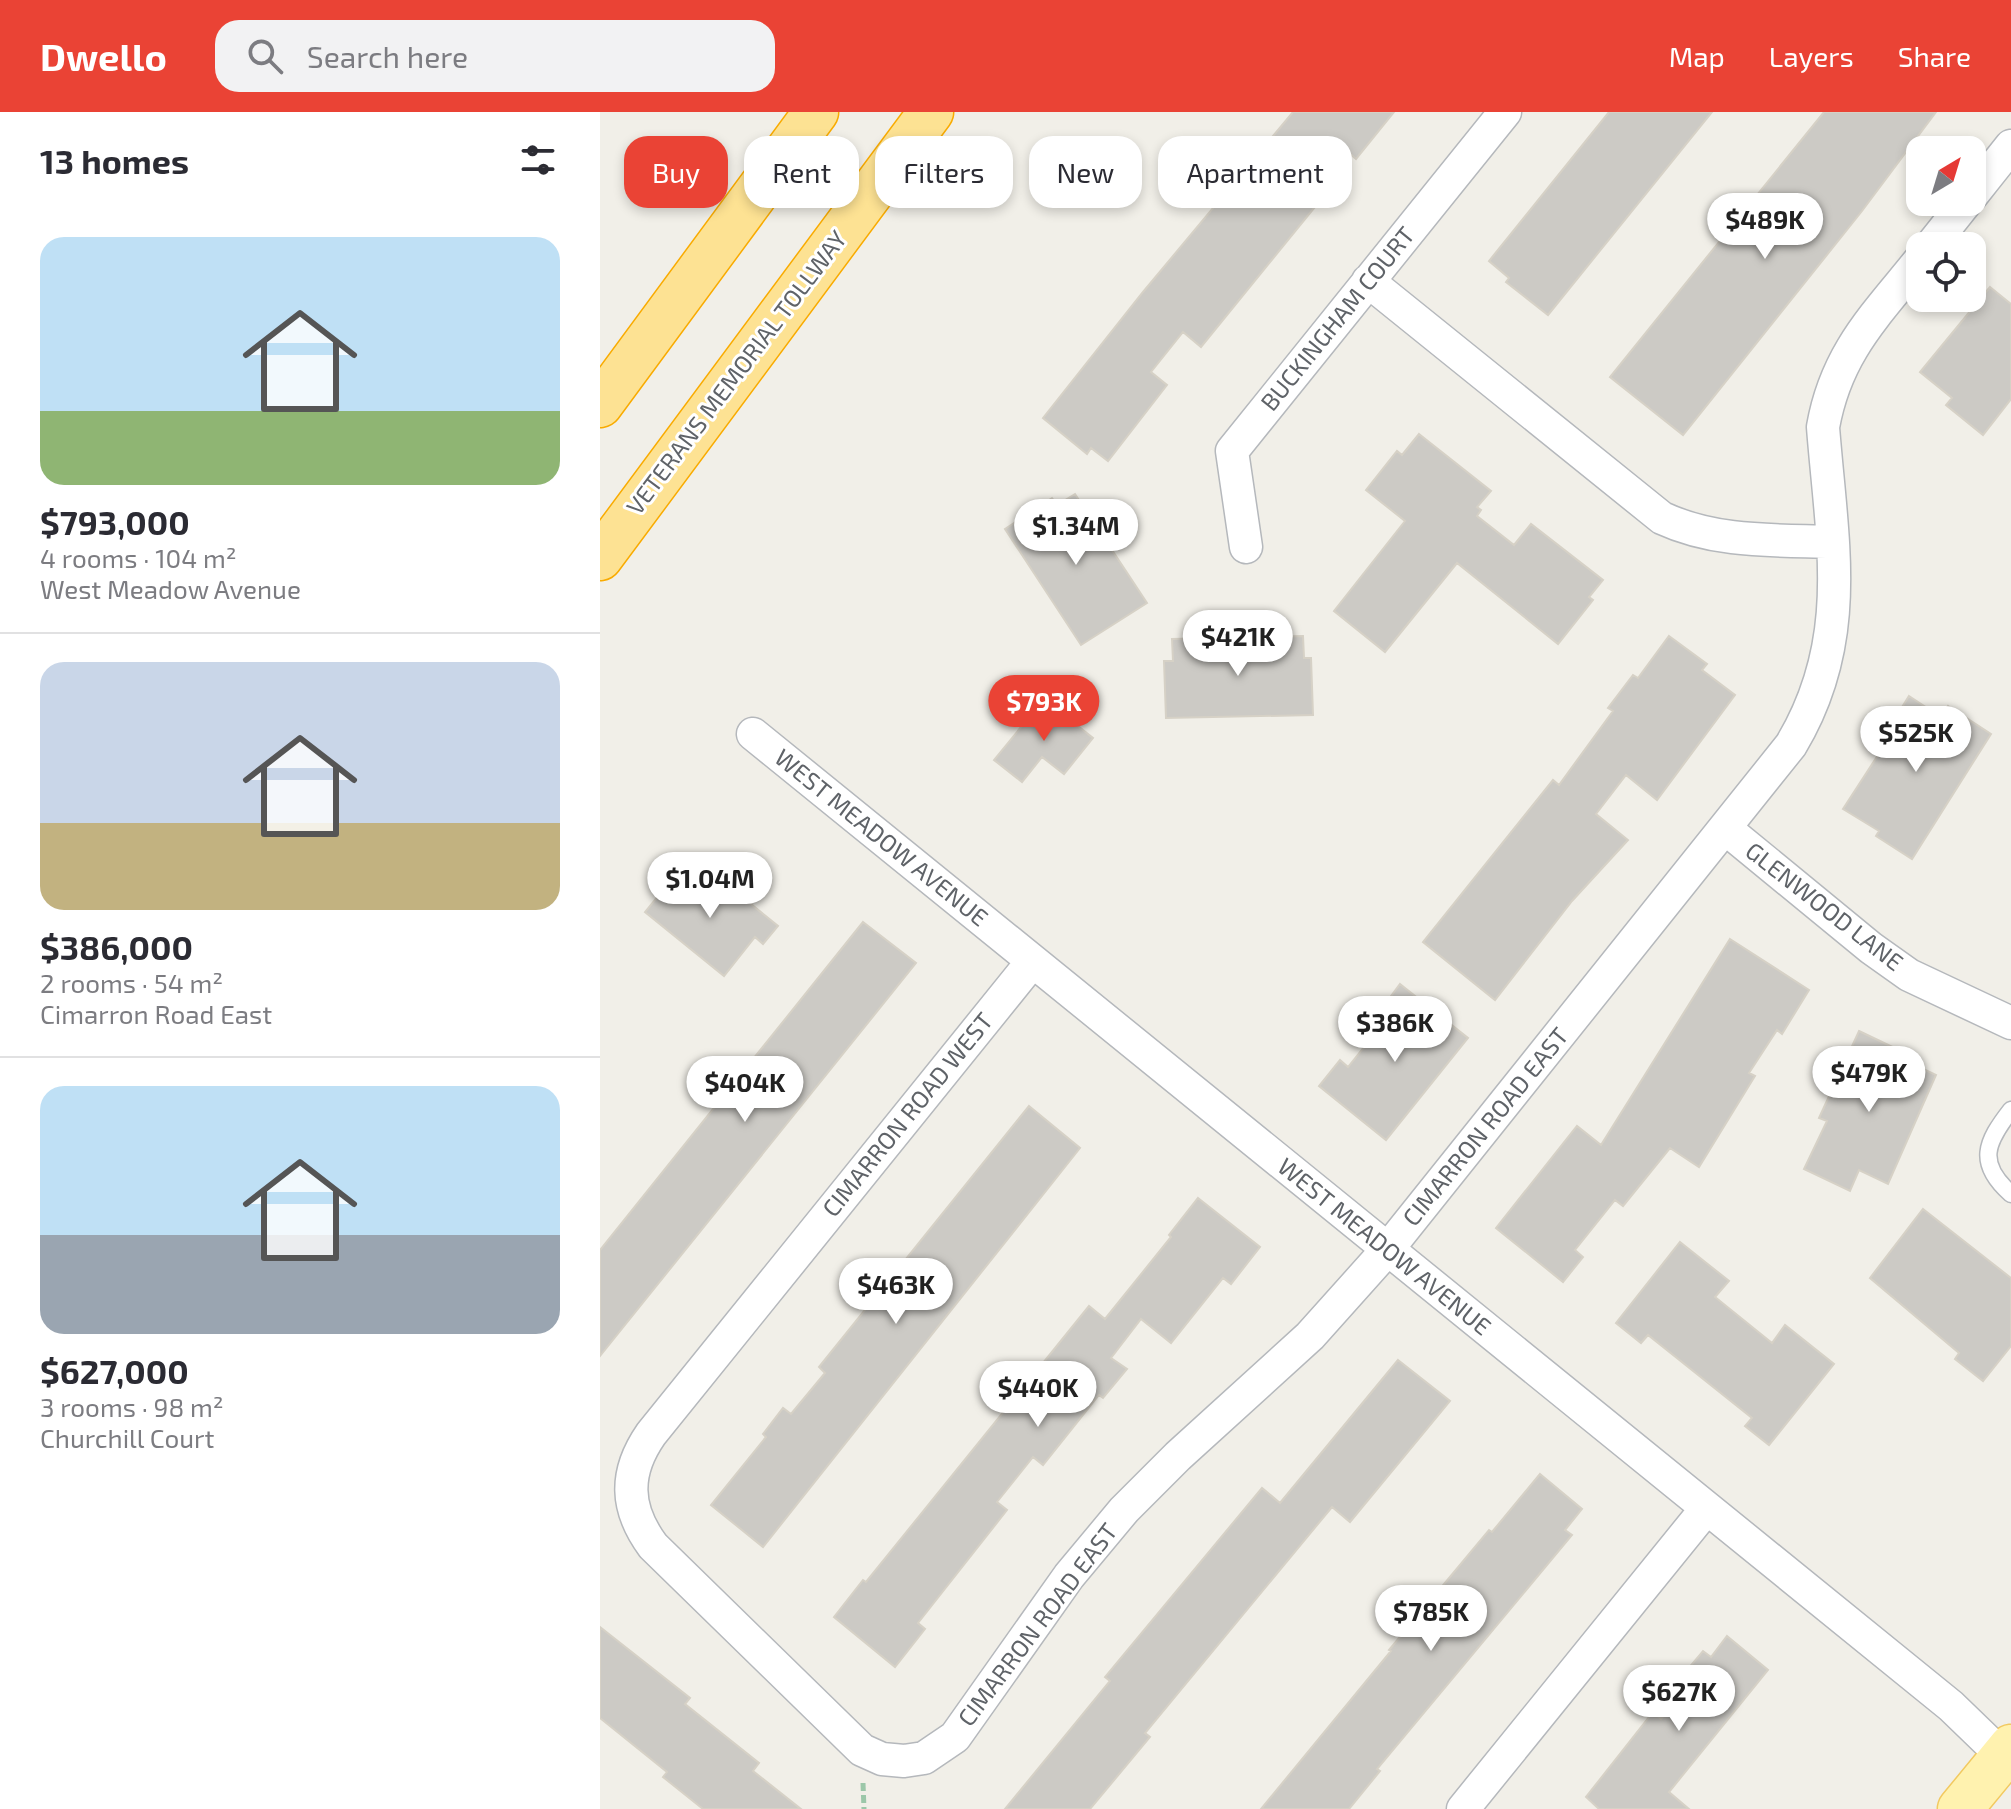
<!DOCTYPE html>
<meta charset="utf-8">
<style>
body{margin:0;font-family:"Exo 2",sans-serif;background:#f2f2f3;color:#2b2b33;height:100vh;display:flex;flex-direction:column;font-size:30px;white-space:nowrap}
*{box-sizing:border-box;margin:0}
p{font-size:26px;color:#7c7c81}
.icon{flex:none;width:44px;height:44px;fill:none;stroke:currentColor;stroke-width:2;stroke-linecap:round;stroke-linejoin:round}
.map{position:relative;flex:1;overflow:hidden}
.sheet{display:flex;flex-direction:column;background:#fff;width:600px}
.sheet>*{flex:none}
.top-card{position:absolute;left:24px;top:24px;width:760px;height:72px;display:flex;gap:16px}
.needle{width:52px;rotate:38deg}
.buttons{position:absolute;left:1306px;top:24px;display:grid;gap:16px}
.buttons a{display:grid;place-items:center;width:80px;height:80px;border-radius:16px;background:#fff;box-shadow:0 4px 12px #0003;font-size:40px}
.price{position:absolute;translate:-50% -68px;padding:0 18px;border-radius:28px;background:#fff;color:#222;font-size:26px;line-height:52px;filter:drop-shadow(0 2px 4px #0008)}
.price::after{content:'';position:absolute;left:50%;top:48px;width:24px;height:18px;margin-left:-12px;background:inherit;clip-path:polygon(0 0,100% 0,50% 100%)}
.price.selected{background:#ea4335;color:#fff}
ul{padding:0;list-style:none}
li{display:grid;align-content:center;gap:16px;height:424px;padding:0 40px}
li+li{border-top:2px solid #e1e1e2}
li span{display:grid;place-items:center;height:248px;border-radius:24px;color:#555}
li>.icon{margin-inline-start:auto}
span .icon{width:144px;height:144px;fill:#fffc;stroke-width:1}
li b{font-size:34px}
h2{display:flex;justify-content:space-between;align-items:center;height:96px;padding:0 40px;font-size:34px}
.chip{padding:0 28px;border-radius:24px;background:#fff;box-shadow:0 4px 12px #0003;font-size:28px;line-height:72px}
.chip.selected{background:#ea4335;color:#fff}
header{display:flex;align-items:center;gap:48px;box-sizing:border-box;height:112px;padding:0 40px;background:#ea4335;color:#fff}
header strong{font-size:38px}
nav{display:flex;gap:44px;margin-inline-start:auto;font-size:28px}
.search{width:560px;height:72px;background:#f2f2f3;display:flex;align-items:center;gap:20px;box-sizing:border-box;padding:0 28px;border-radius:24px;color:#7c7c81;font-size:30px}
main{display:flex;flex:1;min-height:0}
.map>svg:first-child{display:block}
.building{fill:#cccac5;stroke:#d6d1c6;stroke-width:2}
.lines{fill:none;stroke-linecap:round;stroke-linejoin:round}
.service-casing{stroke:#b5b8bc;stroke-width:19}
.minor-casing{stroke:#b5b8bc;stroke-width:35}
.primary-casing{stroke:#f2c960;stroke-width:47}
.motorway-casing{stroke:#f9ab00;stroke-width:47}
.path{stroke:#9cc7a9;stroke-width:5;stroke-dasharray:8 4;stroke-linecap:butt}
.service{stroke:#fff;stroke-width:16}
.minor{stroke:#fff;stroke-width:32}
.primary{stroke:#fff2af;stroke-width:44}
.motorway{stroke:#fde293;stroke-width:44}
.labels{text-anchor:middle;stroke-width:6;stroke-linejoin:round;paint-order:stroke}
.street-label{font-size:24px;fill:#5f6368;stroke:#fff}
</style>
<header>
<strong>Dwello</strong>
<div class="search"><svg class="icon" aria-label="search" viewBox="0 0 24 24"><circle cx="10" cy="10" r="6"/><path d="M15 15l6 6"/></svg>Search here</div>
<nav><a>Map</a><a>Layers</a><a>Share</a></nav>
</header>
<main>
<section class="sheet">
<h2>13 homes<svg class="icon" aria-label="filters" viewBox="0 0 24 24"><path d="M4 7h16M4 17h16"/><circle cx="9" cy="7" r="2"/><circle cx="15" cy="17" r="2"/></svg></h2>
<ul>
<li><span style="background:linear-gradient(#bfe0f5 70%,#8fb573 0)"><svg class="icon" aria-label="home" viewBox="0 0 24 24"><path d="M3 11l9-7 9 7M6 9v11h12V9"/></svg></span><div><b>$793,000</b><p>4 rooms · 104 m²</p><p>West Meadow Avenue</p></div></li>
<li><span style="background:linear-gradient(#c9d6e8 65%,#c2b280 0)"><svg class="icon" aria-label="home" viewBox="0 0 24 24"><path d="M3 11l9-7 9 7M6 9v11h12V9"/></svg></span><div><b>$386,000</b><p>2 rooms · 54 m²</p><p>Cimarron Road East</p></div></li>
<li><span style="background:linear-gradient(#bfe0f5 60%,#9aa5b1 0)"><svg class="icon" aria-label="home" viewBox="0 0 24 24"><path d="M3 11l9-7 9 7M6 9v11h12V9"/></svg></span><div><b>$627,000</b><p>3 rooms · 98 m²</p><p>Churchill Court</p></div></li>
</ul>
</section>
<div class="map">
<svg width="1411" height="1697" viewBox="0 0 1411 1697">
<rect width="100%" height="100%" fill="#f1efe8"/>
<path class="building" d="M693,0H794L756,47L739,32L708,72L723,85L601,235L583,220L551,260L567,273L508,349L491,336L487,342L443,306L543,180Z
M1009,0H1112L948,203L906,170L909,166L889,149Z
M1224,0H1336L1262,99L1083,323L1010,265Z
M1390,175L1411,192V287L1383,323L1346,293L1352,286L1320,260Z
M819,322L891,379L877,395L881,398L877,404L914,433L931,412L1003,468L989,485L993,488L958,532L857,451L785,540L734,499L805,409L766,378L797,339L802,343Z
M475,382L547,491L481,533L405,417L452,386L457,393Z
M703,524L704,546H711L713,603L566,606L564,549H573L572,527Z
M1069,524L1107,552L1102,558L1135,583L1057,688L1026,663L996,702L1028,728L972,789L895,888L823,830L953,668L959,673L1013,599L1008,596L1033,563L1038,566Z
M1309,584L1341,605L1348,594L1391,622L1312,747L1276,724L1279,719L1243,697L1278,643L1274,640Z
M444,587L493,626L464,662L442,645L422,670L394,648Z
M81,756L110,779L120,767L178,814L163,832L155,825L124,864L45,800Z
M263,810L316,851L0,1244V1138Z
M1130,827L1209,878L1182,922L1177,918L1149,961L1155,964L1099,1055L1070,1036L1023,1094L1015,1088L975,1138L983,1145L963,1170L896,1116L977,1014L1001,1033Z
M800,872L868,926L786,1028L719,974L740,948L748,955L788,905L780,899Z
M1259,919L1301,939L1298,945L1336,963L1288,1072L1259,1058L1250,1079L1204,1057L1227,1009L1219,1006Z
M429,994L480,1036L163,1435L111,1393L166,1325L163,1322L183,1296L191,1302L225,1261L219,1255Z
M598,1086L660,1135L631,1172L623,1166L571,1231L541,1207L511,1246L527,1257L503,1286L499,1283L443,1353L433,1345L397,1390L407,1398L318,1511L325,1517L295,1555L234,1505L263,1468L266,1470L489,1194L505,1207L571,1125L569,1123Z
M1323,1097L1411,1166V1234L1383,1269L1355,1247L1359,1241L1270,1166Z
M1080,1130L1129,1169L1115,1185L1172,1231L1185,1213L1234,1252L1169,1333L1145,1314L1152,1306L1048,1223L1041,1231L1016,1211Z
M798,1248L850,1289L750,1410L732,1395L545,1621L550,1625L490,1697H405L510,1569L505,1565L662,1376L680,1391Z
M940,1362L982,1397L965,1418L972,1423L777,1657L780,1659L749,1697H661L791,1539L789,1538L889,1418L892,1420Z
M0,1515L90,1586L85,1592L159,1651L153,1659L201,1697H103L63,1665L67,1660L0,1606Z
M1127,1524L1168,1558L1069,1680L1089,1697H999L986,1685L1053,1600L1061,1607L1091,1570L1082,1564L1103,1539L1111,1545Z"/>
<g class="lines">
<g class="service-casing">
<path id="service" d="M1411,998C1386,1030 1376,1051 1411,1082"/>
</g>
<g class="minor-casing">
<path id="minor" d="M1372,83L1411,34
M1331,134L1366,90
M768,169L1062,406C1116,431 1174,428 1232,430
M646,435L632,339L905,0
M153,622L1351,1594L1411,1652
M1126,717L1271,836L1309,863L1411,911
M432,850L51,1322C24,1361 25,1396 53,1434L262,1638L282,1647L304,1649L324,1646L355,1625L469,1464L524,1398L578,1344L710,1224L787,1138L1191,633C1254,528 1232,431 1223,315C1236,241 1275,204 1320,148
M863,1697L1106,1397"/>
</g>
<g class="primary-casing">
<path id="primary" d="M1360,1697L1411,1635"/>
</g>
<g class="motorway-casing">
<path id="motorway" d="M0,293L216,0
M0,446L331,0"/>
</g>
<path class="path" d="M263,1671L264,1697"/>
<use href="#service" class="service"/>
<use href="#minor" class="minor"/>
<use href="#primary" class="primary"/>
<use href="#motorway" class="motorway"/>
</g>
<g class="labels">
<g class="street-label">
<text transform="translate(738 207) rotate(-51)" y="8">BUCKINGHAM COURT</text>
<text transform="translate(137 261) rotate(-53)" y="8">VETERANS MEMORIAL TOLLWAY</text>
<text transform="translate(281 726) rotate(39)" y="8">WEST MEADOW AVENUE</text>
<text transform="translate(1224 795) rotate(38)" y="8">GLENWOOD LANE</text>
<text transform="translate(308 1003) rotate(-51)" y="8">CIMARRON ROAD WEST</text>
<text transform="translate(886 1015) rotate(-51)" y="8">CIMARRON ROAD EAST</text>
<text transform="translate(784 1135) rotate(39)" y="8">WEST MEADOW AVENUE</text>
<text transform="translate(438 1513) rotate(-53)" y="8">CIMARRON ROAD EAST</text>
</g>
</g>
</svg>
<div class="buttons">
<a><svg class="needle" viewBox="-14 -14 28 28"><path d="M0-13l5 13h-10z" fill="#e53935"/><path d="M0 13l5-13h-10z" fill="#7c7c81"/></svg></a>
<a><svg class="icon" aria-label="locate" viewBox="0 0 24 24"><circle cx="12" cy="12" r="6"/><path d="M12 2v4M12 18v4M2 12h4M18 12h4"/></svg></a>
</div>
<b class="price" style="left:1165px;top:149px">$489K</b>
<b class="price" style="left:476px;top:455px">$1.34M</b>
<b class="price" style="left:638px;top:566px">$421K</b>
<b class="price selected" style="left:444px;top:631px">$793K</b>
<b class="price" style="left:1316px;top:662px">$525K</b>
<b class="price" style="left:110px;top:808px">$1.04M</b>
<b class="price" style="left:795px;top:952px">$386K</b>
<b class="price" style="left:1269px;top:1002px">$479K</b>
<b class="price" style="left:145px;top:1012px">$404K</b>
<b class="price" style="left:296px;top:1214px">$463K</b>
<b class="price" style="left:438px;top:1317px">$440K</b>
<b class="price" style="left:831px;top:1541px">$785K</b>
<b class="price" style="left:1079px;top:1621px">$627K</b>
<div class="top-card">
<a class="chip selected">Buy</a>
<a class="chip">Rent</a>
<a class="chip">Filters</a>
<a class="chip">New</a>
<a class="chip">Apartment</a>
</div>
</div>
</main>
